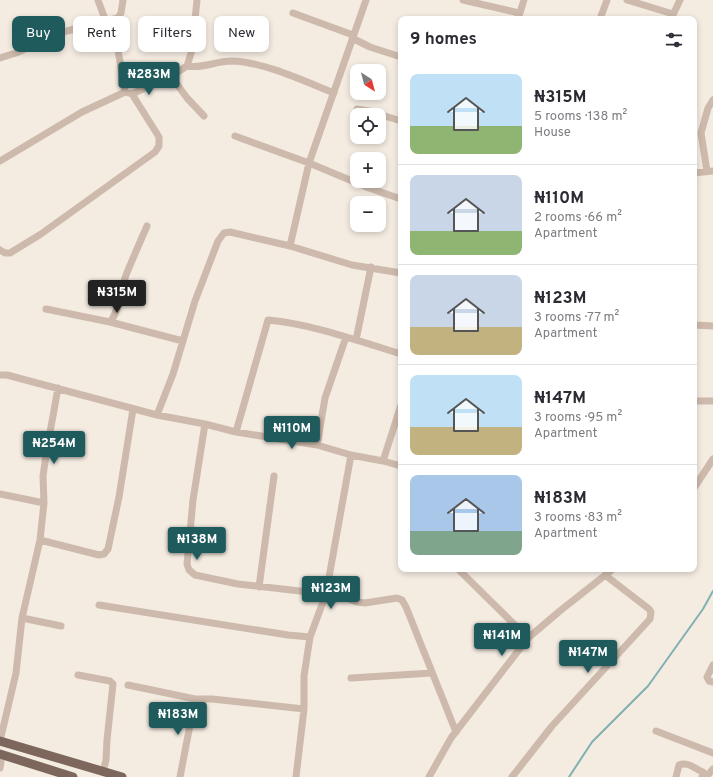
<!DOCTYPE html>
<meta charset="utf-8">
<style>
body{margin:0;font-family:Overpass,sans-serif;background:#f2f2f3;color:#2b2b33;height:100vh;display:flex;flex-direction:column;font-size:15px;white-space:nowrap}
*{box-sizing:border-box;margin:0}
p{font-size:13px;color:#7c7c81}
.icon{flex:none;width:22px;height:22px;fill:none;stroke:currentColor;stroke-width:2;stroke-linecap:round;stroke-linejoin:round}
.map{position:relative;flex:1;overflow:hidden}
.drawer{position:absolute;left:398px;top:16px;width:299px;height:556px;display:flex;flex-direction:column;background:#fff;border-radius:8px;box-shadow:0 2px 6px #0003}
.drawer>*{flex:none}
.top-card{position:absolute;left:12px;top:16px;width:326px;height:36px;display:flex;gap:8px}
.needle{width:26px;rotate:144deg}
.tools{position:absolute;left:350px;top:64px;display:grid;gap:8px}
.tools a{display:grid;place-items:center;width:36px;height:36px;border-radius:8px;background:#fff;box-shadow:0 2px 6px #0003;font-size:20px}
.price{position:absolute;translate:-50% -34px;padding:0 9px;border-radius:4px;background:#1f5b5d;color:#fff;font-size:13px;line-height:26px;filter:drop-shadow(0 1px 2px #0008)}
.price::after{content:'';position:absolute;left:50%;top:24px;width:12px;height:9px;margin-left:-6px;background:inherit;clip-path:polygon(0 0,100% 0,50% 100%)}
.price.selected{background:#222;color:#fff}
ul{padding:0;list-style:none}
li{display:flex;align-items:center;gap:12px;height:100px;padding:0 12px}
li+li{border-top:1px solid #e1e1e2}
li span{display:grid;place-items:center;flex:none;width:112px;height:80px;border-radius:8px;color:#555}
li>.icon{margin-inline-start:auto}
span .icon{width:48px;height:48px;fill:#fffc;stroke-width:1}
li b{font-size:17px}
h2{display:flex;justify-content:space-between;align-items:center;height:48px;padding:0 12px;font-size:17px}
.tag{padding:0 14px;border-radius:8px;background:#fff;box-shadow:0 2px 6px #0003;font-size:14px;line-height:36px}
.tag.selected{background:#1f5b5d;color:#fff}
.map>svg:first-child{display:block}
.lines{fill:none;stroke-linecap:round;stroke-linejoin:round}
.stream{stroke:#7fb1b2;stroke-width:2}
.minor{stroke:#cdbaac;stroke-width:7}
.major{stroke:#7d665c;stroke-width:9}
</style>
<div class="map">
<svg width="713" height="777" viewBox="0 0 713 777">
<rect width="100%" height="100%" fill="#f4ebe1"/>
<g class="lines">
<path class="stream" d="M569,777L592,742L648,686L703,609L713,591"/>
<path class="minor" d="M98,0L106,22
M463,0L519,13
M627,0L673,14
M293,13L353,35
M518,19L524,0
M600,19L607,0
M671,19L680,0
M113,20L125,92
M352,38L370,47L401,57
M0,58L16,53L63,32L118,18L121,13L123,0
M187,66C203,69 215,61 232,61C264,62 304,81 334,93
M171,76L187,98L204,116
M357,109L369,111L401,121
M235,136L309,163L369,188L401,199
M0,161L82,112L125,92L132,94L173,75L187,66L192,50L197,0
M707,171L701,133L708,108L713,100
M694,173L713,171
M290,246L309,163L366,0
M0,250L5,253H10L41,234L155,152L159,146V137L132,94
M46,309L110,322L183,341
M110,322C119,312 121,289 126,275C133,258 140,242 147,226
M694,325L713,326
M356,340L371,267
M0,375H7L157,415L205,424L236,432L317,445L351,455
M694,401H713
M157,415L173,374L195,301L218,241L224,233L230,232L290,246L352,265L401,273
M205,424L193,500L187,564L189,570L195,575L238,584L326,594
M236,432L268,320C312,324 359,341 401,354
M317,445L325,398L346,337
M383,461L401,405
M694,488L713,459
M0,494L44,503
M40,540L99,555L104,554L108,549L119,497L133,409
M458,569L528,638
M259,587L274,476
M327,591L357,602L365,603L397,598L402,600L406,607L456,732
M99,605L288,635L310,637
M22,618L61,626
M713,665L707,677L709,681L713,682
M78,675L110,681L113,684L107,740L106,760L103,772
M351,678L432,673
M128,685L195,699H212L304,709
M656,731L713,753
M0,741L16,673L22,618L40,540L44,503L43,476L47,449L58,388
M0,768L2,755
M180,777L195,699
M296,777L304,709V676L310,637L326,594L351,455L383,461L401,466
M429,777L451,738L528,638L561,610L613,569
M512,777L552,726L650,619L651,612L649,609L605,575
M676,777L679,765C688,761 695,769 703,772L702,777
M706,777L713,769"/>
<path class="major" d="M0,741L122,777
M0,754L73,777"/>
</g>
</svg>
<div class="tools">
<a><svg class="needle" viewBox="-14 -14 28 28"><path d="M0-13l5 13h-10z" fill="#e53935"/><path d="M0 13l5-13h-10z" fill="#7c7c81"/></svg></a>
<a><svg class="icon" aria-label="locate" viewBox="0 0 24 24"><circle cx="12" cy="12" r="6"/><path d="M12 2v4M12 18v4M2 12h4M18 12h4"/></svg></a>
<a>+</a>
<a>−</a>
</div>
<b class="price" style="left:149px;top:96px">₦283M</b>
<b class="price selected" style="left:117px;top:314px">₦315M</b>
<b class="price" style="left:292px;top:450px">₦110M</b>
<b class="price" style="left:54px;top:465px">₦254M</b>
<b class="price" style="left:197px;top:561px">₦138M</b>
<b class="price" style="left:331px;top:610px">₦123M</b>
<b class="price" style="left:502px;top:657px">₦141M</b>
<b class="price" style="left:588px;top:674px">₦147M</b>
<b class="price" style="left:178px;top:736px">₦183M</b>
<div class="top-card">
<a class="tag selected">Buy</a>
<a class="tag">Rent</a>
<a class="tag">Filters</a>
<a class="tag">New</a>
</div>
<section class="drawer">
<h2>9 homes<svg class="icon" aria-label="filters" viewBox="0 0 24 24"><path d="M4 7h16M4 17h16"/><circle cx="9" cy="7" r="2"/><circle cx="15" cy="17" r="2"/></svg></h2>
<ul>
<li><span style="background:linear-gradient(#bfe0f5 65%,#8fb573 0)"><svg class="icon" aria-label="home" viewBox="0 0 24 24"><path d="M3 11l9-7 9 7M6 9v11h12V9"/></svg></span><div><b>₦315M</b><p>5 rooms · 138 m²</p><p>House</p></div></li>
<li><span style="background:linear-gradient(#c9d6e8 70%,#8fb573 0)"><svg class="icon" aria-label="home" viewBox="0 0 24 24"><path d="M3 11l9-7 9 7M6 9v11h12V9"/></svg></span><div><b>₦110M</b><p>2 rooms · 66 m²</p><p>Apartment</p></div></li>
<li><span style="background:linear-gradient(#c9d6e8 65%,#c2b280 0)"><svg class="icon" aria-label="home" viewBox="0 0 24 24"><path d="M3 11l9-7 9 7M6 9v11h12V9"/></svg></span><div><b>₦123M</b><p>3 rooms · 77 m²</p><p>Apartment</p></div></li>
<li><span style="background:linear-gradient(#bfe0f5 65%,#c2b280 0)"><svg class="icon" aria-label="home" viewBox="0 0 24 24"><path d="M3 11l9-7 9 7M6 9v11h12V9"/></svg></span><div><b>₦147M</b><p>3 rooms · 95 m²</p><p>Apartment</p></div></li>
<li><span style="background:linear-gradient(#a9c7e8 70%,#7fa58c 0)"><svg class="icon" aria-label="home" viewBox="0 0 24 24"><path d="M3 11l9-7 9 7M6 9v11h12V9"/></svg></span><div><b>₦183M</b><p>3 rooms · 83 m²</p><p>Apartment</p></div></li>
</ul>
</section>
</div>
